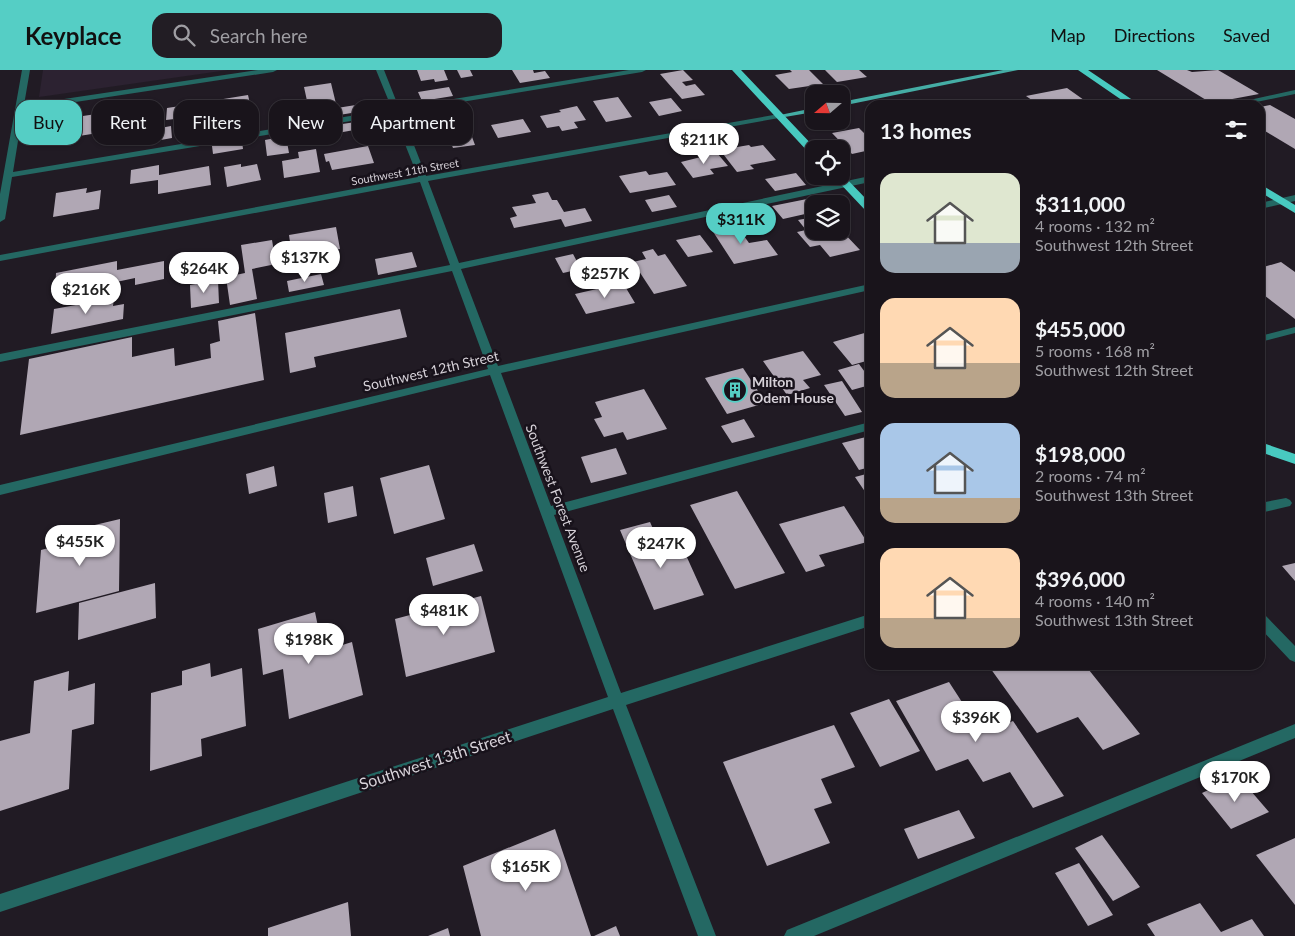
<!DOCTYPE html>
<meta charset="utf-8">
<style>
body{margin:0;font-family:Lato,sans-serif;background:#221d24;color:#f1f3f6;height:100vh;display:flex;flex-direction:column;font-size:19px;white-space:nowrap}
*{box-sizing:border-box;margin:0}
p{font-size:16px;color:#9f9ea3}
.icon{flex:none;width:28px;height:28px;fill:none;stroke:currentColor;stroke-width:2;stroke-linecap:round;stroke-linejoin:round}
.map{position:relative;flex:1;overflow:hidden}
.drawer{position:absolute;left:865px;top:30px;width:400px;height:570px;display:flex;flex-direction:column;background:#19141b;border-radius:15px;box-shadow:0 1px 4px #0004,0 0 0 1px #37333a}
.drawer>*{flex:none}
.guide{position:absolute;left:15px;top:30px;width:475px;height:45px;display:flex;gap:10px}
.needle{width:32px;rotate:250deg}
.fabs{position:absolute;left:805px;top:15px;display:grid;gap:10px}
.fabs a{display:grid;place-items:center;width:45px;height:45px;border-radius:10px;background:#19141b;box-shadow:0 1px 4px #0004,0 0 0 1px #37333a;font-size:25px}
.price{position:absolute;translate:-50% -42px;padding:0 11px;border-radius:18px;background:#fff;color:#222;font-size:16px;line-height:32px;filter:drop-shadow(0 1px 2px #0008)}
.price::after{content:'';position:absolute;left:50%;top:30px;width:15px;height:11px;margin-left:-8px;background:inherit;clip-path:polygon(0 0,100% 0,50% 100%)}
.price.current{background:#55cec5;color:#111}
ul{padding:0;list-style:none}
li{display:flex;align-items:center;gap:15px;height:125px;padding:0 15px}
li span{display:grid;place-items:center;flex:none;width:140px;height:100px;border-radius:15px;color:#555}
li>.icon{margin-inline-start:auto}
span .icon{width:60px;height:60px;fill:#fffc;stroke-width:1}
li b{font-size:21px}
h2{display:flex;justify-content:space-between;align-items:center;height:60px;padding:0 15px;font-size:21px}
.chip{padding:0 18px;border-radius:15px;background:#19141b;box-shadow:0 1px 4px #0004,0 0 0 1px #37333a;font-size:18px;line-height:45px}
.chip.current{background:#55cec5;color:#111}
header{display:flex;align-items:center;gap:30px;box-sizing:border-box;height:70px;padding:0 25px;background:#55cec5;color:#111}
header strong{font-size:24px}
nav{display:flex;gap:28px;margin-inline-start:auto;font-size:18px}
.search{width:350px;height:45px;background:#221d24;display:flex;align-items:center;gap:12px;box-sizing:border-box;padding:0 18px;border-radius:15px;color:#9f9ea3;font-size:19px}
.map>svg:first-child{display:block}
.built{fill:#2c2231}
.building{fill:#b0a7b4}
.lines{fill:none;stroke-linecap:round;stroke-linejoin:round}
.minor{fill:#246863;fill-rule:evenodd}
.major{fill:#45ada5;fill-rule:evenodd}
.highway{fill:#48cac0;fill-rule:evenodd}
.labels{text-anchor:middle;stroke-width:5;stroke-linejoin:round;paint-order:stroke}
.far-street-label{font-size:11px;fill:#d6d1d8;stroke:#18121b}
.street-label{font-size:14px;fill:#d6d1d8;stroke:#18121b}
.poi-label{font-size:14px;font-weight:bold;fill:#d6d1d8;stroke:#18121b;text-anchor:start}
.near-street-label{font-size:16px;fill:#d6d1d8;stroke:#18121b}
</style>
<header>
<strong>Keyplace</strong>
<div class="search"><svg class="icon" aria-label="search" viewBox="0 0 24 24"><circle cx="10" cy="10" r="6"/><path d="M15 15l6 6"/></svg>Search here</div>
<nav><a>Map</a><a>Directions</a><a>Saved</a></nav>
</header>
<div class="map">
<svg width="1295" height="866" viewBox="0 0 1295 866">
<rect width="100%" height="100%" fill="#211b24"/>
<path class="built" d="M43,0H228L39,27Z"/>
<path class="building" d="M417,0H444L448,10L435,12L434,9L421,11Z
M457,0H470L473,6L461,8Z
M512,0H533L534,3L545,1L550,8L520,13Z
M683,0L693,10L682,12L686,16L695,14L705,25L682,29L660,4Z
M790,0H809L823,14L789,19L775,5L792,2Z
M825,0H859L867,7L837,12Z
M1157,0H1187L1192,2L1218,0L1259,24L1211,33Z
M331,13L337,38L362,34L364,41L314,49L312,39L309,40L304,17Z
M449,17L453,26L422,31L418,22Z
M1067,18L1091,35H1039L1026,26Z
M248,25L251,38L213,44L211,31Z
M618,27L632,47L606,52L593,31Z
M671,28L682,41L659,46L649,32Z
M987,29L995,35H965V34Z
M200,33V46L166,50L167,38Z
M1270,35L1295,49V79L1265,61L1260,62V37Z
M577,36L586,50L574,52L578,58L562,61L559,56L547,58L540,46L561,42L559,40Z
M136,38V57L60,69L63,49Z
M523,49L531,62L498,68L491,55Z
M369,50L371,57L332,64L329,56Z
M171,56L172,68L155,71V59Z
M468,56L475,75L453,78L446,60Z
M859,58L870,69V80L852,84L832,63Z
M286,66L289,83L267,86L265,70Z
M242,71L243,79L213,84L212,76Z
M749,75L751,77L763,75L776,90L750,95L754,99L737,102L720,80Z
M368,76L374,93L332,100L329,91L326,92L324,84Z
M316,79L320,102L284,108L282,91L299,88L298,82Z
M717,83L728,96L710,99L714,104L693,108L681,92Z
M241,94V97L257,94L261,110L227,117L224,97Z
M159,95V105L209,96L211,115L158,124V110L130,114L131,100Z
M646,101L649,105L667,102L676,115L630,123L619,106Z
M796,103L806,115L775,121L765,109Z
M87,118L86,123L101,120L99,139L53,147L56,123Z
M548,122L552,130H557L564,142L585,138L592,151L565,157L561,149L514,158L510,148L517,146L512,137L536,133L532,125Z
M669,125L677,137L652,142L645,130Z
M807,129L814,136V142L783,149L772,136Z
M814,147V161H841V160L860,180L830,187L820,175L810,177L797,162L806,160L798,150Z
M734,152L749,173L767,170L778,185L734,194L710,157Z
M336,157L340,179L320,183L321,188L307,190L306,184L292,186L289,165Z
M700,165L713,182L688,187L676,170Z
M272,170L276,194L252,199L257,229L230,235L226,207L245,203L241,175Z
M653,179L658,186L665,184L687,216L654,224L633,192L646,189L642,182Z
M412,182L417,197L378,205L375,189Z
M573,184L581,199L563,203L555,188Z
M117,191V200L164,191V209L135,215V208L55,225L56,203Z
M1281,192L1295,202V249L1260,222V198Z
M321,204L324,215L289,222L287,211Z
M218,210L219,233L191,238L190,215Z
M623,213L635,233L586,244L575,224Z
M114,228L113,236L124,234L123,249L51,264L54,239Z
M400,239L407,267L314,287L316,297L290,303L285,263Z
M255,243L264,310L20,365L29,289L132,267V287L174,278L175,296L211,288L210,274L220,271L218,251Z
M868,262L870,265V290L852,295L833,272Z
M803,281L821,305L803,310L810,318L787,325L763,291Z
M859,294L870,309V315L852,320L838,300Z
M743,298L766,333L727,344L705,308Z
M842,311L862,342L845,346L824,315Z
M644,319L667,359L627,370L623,362L604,367L594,349L602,347L595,332Z
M744,349L755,367L732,373L721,356Z
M870,366V397L859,400L842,373Z
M616,378L627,404L591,413L581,387Z
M429,395L445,449L394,464L380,408Z
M274,396L277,416L249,424L246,404Z
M870,403V429L855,407Z
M353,416L357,446L328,453L324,423Z
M737,421L785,503L735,519L690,435Z
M844,436L867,472L819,485L825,496L806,502L779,454Z
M120,449L119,521L36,543L41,480L60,475L61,463Z
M650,452L666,488L685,483L704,525L654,540L620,460Z
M474,474L483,501L433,516L426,488Z
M1295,493V511L1282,496Z
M155,513L156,548L78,570L79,533Z
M481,526L495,582L406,607L395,549Z
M315,542L323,581L352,572L363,625L289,649L283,599L263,605L258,559Z
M210,593L211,607L242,598L246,656L201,669L202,686L150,701L151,623L182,615V601Z
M988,595H1048L1052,600L1065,595H1085L1140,664L1103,680L1078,647L1037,663Z
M1107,595H1129L1112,601Z
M69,601L68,621L95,613L94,654L72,660L69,719L0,741V671L30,663L34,611Z
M949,612L982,663L1013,651L1064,726L1033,738L1010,702L983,712L968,689L936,701L896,631Z
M889,629L920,681L880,697L850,643Z
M834,655L855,697L821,709L832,733L814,739L830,773L767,796L723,692Z
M1238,706L1269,742L1231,759L1202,723Z
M959,740L975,768L918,789L904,759Z
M555,759L591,866H481L463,796Z
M1102,765L1140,817L1113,831L1075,778Z
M1295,768V835L1256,785Z
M1079,793L1113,845L1088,856L1055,803Z
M348,832L351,866H268V858Z
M1200,833L1221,862L1252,849L1264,866H1155L1147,854Z
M616,856L620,866H594Z
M448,858L450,866H428Z"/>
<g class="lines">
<path class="minor" d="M22,0H30L24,35L258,0H277L273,2L23,40L13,102L392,39L376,0H384L399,38L629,0H646L642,2L401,42L426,106L779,44L783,46L779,48L428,111L459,193L870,106V112L461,199L498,296L870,214V220L501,303L551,436L870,352V360L554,445L621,623L870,544V556L626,635L716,866H698L613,639L0,842V824L608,627L490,305L0,425V415L488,299L452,201L0,292V284L450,195L420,112L0,191V185L418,107L393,44L12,107L5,149L0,152V124Z
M1295,20V24L1242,35H1227Z
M1295,125V131L1260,139V133Z
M1295,257V263L1260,272V266Z
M1286,428L1290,430L1292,433L1290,436L1260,443V433Z
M1260,543L1265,545L1295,576V592L1290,590L1260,558Z
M1295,654V668L814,866H784L787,860Z"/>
<path class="major" d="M1003,0H1018L841,36V32Z
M814,38V42L779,48L775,46Z"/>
<path class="highway" d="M732,0H741L816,79H814V85L810,84Z
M1078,0H1088L1140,35H1129Z
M842,104L870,133V142L866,141L833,106H841Z
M1260,114L1295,135V143L1260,122Z
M1260,372L1295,384V394L1260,382Z"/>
</g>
<defs>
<g id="building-ring" transform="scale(1.25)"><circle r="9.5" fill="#18121b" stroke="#55cec5" stroke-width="1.5"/><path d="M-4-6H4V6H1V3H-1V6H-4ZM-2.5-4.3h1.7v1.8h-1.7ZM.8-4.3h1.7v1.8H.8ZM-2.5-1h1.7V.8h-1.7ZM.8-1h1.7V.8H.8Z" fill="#55cec5"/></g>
</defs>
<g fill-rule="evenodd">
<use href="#building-ring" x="735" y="320"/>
</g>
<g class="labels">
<g class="far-street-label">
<text transform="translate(405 102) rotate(-10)" y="4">Southwest 11th Street</text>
</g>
<g class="street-label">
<text transform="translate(431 301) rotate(-13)" y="5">Southwest 12th Street</text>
<text transform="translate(558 428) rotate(69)" y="5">Southwest Forest Avenue</text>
</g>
<g class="poi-label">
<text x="752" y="317">Milton<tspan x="752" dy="16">Odem House</tspan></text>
</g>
<g class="near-street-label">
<text transform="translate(435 690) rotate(-18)" y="6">Southwest 13th Street</text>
</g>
</g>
</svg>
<div class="fabs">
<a><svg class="needle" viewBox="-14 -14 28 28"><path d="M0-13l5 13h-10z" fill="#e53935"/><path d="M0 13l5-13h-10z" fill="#9f9ea3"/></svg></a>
<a><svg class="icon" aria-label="locate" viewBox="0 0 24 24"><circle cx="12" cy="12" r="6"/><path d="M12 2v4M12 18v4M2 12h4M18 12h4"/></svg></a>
<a><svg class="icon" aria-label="layers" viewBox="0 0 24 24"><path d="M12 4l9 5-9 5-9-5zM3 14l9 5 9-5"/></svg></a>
</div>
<b class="price" style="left:704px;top:95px">$211K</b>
<b class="price current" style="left:741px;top:175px">$311K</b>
<b class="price" style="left:305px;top:213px">$137K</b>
<b class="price" style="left:204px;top:224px">$264K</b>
<b class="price" style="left:605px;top:229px">$257K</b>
<b class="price" style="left:86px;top:245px">$216K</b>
<b class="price" style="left:80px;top:497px">$455K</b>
<b class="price" style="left:661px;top:499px">$247K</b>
<b class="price" style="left:444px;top:566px">$481K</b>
<b class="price" style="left:309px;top:595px">$198K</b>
<b class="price" style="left:976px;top:673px">$396K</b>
<b class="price" style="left:1235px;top:733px">$170K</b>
<b class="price" style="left:526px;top:822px">$165K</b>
<div class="guide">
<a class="chip current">Buy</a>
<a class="chip">Rent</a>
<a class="chip">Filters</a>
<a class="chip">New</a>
<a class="chip">Apartment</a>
</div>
<section class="drawer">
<h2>13 homes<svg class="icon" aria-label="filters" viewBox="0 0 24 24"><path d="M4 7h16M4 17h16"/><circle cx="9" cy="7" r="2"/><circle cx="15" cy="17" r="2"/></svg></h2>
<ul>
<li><span style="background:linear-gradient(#dfe7d0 70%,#9aa5b1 0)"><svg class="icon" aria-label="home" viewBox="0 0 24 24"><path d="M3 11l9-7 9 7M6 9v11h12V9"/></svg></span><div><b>$311,000</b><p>4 rooms · 132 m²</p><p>Southwest 12th Street</p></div></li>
<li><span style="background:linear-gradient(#ffd9b3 65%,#b9a48a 0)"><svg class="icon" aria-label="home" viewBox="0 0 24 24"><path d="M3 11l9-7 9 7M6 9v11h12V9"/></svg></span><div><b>$455,000</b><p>5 rooms · 168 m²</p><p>Southwest 12th Street</p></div></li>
<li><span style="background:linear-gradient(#a9c7e8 75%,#b9a48a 0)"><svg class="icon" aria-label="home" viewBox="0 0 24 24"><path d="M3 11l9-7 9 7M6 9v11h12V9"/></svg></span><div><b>$198,000</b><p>2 rooms · 74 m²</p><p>Southwest 13th Street</p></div></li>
<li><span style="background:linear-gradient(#ffd9b3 70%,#b9a48a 0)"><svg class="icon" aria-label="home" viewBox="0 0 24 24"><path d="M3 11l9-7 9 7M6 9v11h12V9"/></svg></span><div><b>$396,000</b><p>4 rooms · 140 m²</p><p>Southwest 13th Street</p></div></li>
</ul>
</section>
</div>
